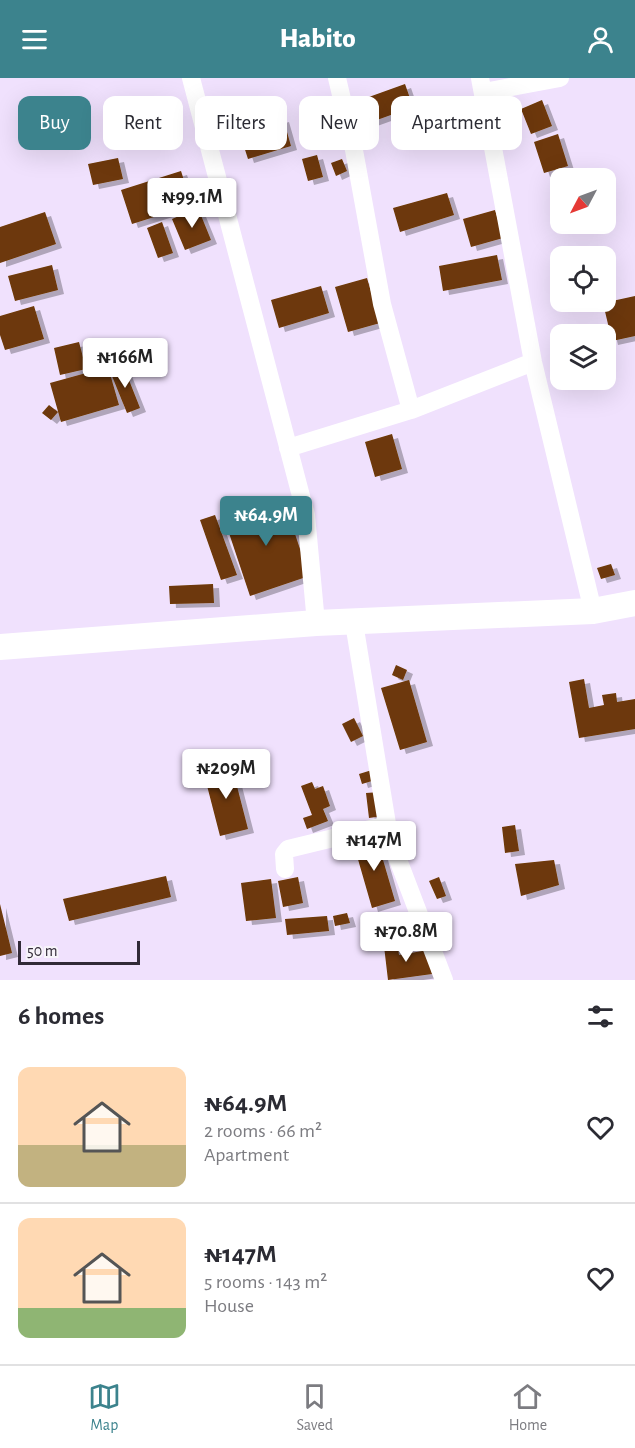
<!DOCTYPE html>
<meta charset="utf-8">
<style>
body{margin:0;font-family:"Alegreya Sans",sans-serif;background:#f7f7f7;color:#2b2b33;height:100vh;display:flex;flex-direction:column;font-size:22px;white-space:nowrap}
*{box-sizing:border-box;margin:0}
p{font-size:20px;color:#7c7c81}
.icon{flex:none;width:33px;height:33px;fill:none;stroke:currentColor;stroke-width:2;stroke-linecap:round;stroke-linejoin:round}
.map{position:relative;height:902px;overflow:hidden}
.panel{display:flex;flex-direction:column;background:#fff;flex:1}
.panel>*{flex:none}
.banner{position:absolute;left:18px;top:18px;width:600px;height:54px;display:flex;gap:12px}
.needle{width:39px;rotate:229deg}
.tools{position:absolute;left:550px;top:90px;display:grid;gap:12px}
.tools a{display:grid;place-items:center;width:66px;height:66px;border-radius:12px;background:#fff;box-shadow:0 6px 24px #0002;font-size:30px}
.scale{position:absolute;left:18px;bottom:15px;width:122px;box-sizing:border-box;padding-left:6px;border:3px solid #312a37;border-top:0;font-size:16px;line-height:21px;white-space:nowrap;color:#312a37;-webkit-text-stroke:4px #f7f4fa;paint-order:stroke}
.price{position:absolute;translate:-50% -51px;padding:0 14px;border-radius:6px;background:#fff;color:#222;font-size:20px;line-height:39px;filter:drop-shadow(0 2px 3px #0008)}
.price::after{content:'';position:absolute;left:50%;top:36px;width:18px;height:14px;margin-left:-9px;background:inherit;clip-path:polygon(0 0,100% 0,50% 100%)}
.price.selected{background:#3c838d;color:#fff}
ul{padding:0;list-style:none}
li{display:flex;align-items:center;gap:18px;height:150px;padding:0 18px}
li+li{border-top:2px solid #e1e1e2}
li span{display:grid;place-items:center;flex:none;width:168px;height:120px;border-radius:12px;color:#555}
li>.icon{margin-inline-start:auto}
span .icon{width:72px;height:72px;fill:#fffc;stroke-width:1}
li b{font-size:26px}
h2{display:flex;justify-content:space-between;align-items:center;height:72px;padding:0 18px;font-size:26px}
.chip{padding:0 21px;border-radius:12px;background:#fff;box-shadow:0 6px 24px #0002;font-size:21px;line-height:54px}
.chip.selected{background:#3c838d;color:#fff}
header{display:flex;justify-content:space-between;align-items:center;height:78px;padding:0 18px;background:#3c838d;color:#fff;font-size:27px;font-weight:800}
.menu{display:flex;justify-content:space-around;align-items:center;height:84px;border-top:2px solid #e1e1e2;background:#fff;font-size:16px;color:#7c7c81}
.menu a{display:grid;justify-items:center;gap:3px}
.menu .selected{color:#3c838d}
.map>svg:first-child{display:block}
.building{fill:#6d3807;filter:url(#shadow)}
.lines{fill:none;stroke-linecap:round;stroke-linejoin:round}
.street{stroke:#fff;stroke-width:18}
.secondary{stroke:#fff;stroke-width:26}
</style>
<header><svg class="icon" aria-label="menu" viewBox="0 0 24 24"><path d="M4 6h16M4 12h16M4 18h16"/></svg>Habito<svg class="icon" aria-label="person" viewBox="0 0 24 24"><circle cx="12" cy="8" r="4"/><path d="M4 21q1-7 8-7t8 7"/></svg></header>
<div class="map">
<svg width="635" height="902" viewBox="0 0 635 902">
<defs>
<filter id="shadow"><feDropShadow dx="6" dy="4" stdDeviation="0" flood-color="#0004"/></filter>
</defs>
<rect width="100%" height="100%" fill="#f0e1fd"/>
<path class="building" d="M405,6L413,29L363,47L355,24Z
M542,22L552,48L531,56L521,31Z
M283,40L291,68L248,81L239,53Z
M558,56L568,88L544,95L534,64Z
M317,77L323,99L308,103L302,81Z
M118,80L123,101L93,107L88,86Z
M342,81L347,93L336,98L331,85Z
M181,93L192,127L132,146L121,112Z
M447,115L454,137L400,154L393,130Z
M198,130L211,162L185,172L172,141Z
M495,132L503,160L471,169L463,141Z
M45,134L56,166L0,185V149Z
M162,144L173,175L158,180L147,150Z
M497,177L502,202L443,213L439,188Z
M561,178V209H560L553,180Z
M52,187L58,212L15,223L8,198Z
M367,200L380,245L348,254L335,209Z
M321,208L329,235L279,250L271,222Z
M635,218V258L612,263L603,225Z
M34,228L44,261L5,272L0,257V238Z
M79,264L86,291L60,297L54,270Z
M123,287L140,330L127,335L110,293Z
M108,289L119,327L61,344L50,305Z
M49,327L58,334L51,342L42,335Z
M392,356L402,391L375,399L365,364Z
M283,420L309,498L250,518L224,440Z
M215,437L237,497L221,502L200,442Z
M611,486L615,497L601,501L597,490Z
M213,506L214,525L170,526L169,508Z
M396,587L407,592L403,602L392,597Z
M584,601L589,630L604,627L602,617L616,615L617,624L635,621V651L579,660L569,604Z
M409,602L427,664L400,672L381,610Z
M354,640L363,658L351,664L342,646Z
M231,685L248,751L220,758L203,692Z
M372,692L375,702L362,706L359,696Z
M312,704L315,711L323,708L330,728L323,731L328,743L307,751L303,740L312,737L301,708Z
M380,714L383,738L369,740L366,715Z
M515,747L519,773L505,775L502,749Z
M376,758L395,823L372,830L353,764Z
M554,782L559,807L521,818L515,786Z
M166,798L171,819L69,843L63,821Z
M298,799L303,825L283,829L278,803Z
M439,799L446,818L437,821L429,803Z
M271,801L276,840L246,843L241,805Z
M0,826L12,875L0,878Z
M347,835L350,845L335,848L333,838Z
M327,838L329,853L287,857L285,841Z
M397,865L399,877L428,872L432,896L388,902L384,868Z"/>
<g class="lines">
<path class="street" d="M191,0L306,437L316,545
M337,0L354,72L382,226L411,332
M480,0L533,284L593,533
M484,14L560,0
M288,370L411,332L533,284
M354,545L389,758L444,902
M285,791L284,776L288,771L387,747"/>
<path class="secondary" d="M0,569L316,545L593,533L635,525"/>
</g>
</svg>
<div class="tools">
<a><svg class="needle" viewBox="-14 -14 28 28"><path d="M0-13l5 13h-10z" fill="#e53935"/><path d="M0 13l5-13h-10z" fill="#7c7c81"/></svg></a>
<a><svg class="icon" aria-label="locate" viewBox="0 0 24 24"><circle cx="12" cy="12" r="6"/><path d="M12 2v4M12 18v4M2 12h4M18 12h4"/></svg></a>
<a><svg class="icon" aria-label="layers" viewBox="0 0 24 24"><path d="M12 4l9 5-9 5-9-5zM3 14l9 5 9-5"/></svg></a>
</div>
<div class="scale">50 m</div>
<b class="price" style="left:192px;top:151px">₦99.1M</b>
<b class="price" style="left:125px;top:311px">₦166M</b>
<b class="price selected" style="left:266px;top:469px">₦64.9M</b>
<b class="price" style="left:226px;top:722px">₦209M</b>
<b class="price" style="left:374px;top:794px">₦147M</b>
<b class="price" style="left:406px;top:885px">₦70.8M</b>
<div class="banner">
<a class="chip selected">Buy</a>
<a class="chip">Rent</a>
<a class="chip">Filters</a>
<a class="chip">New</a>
<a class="chip">Apartment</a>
</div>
</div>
<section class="panel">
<h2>6 homes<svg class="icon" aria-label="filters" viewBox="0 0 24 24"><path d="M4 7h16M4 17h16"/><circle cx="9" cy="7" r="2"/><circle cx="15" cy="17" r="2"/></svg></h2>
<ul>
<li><span style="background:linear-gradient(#ffd9b3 65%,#c2b280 0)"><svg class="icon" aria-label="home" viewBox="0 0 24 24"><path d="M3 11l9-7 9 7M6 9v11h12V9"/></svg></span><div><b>₦64.9M</b><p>2 rooms · 66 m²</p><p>Apartment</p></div><svg class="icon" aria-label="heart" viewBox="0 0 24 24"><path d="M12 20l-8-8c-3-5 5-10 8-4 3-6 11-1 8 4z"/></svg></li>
<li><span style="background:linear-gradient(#ffd9b3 75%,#8fb573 0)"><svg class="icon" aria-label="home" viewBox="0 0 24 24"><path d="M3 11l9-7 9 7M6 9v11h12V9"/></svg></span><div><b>₦147M</b><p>5 rooms · 143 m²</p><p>House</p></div><svg class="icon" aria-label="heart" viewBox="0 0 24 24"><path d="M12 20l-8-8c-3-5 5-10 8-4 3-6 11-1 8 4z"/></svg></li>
</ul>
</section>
<nav class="menu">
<a class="selected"><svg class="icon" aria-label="map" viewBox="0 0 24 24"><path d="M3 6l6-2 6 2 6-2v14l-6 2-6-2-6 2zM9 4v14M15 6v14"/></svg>Map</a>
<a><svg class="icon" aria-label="saved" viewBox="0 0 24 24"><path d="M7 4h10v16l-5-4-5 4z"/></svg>Saved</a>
<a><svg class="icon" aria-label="home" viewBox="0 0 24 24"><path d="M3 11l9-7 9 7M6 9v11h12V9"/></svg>Home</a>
</nav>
